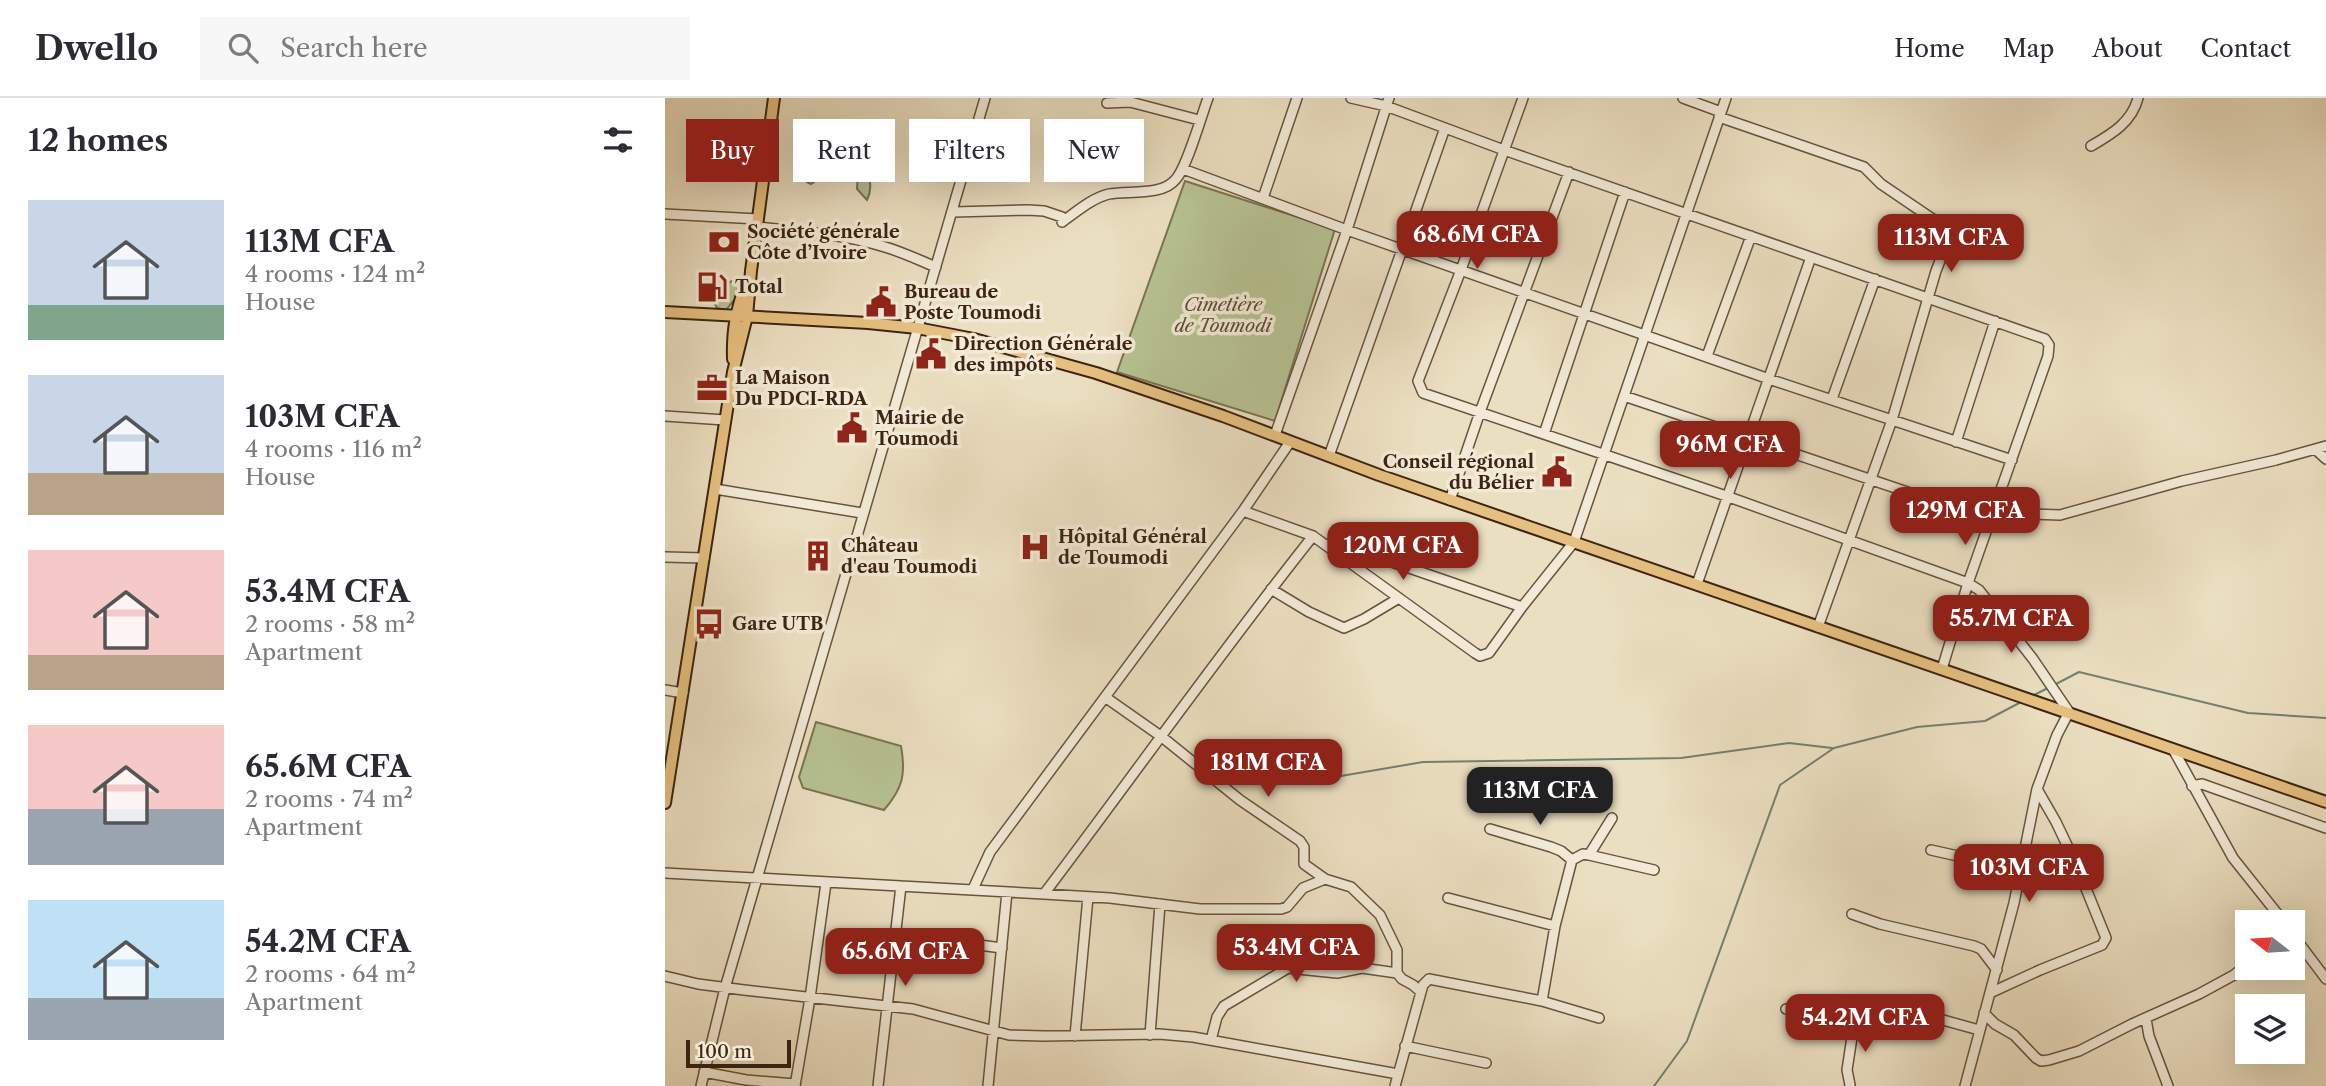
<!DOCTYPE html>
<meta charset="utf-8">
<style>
body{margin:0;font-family:"Libre Caslon Text",serif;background:#f7f7f7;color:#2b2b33;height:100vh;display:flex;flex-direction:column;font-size:26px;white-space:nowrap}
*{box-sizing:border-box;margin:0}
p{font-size:23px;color:#7c7c81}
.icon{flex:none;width:38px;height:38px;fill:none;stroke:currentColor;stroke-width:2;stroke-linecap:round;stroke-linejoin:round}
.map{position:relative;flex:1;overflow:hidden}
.details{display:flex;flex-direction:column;background:#fff;width:665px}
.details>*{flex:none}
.guide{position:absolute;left:21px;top:21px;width:665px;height:63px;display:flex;gap:14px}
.needle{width:46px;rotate:287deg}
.tools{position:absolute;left:1570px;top:812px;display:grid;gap:14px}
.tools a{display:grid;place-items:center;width:70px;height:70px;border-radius:0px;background:#fff;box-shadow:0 7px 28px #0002;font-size:35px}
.scale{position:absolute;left:21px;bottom:18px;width:105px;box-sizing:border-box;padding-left:7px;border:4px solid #3d2511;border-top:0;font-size:19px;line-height:24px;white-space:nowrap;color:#3d2511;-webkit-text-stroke:5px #f2ead7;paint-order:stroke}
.price{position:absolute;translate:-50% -60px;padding:0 16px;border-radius:14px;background:#8f2418;color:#fff;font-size:23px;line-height:46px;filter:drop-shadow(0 2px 4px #0008)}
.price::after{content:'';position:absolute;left:50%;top:42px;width:21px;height:16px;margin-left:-10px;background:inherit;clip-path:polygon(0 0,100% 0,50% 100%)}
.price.selected{background:#222;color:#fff}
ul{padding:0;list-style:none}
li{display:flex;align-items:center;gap:21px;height:175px;padding:0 28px}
li span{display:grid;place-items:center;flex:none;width:196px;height:140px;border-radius:0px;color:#555}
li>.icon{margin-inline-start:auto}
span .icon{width:84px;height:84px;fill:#fffc;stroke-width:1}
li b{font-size:30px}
h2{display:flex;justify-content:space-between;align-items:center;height:84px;padding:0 28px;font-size:30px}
.chip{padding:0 24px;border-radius:0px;background:#fff;box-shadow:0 7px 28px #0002;font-size:24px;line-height:63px}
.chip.selected{background:#8f2418;color:#fff}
header{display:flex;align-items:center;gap:42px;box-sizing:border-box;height:98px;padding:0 35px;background:#fff;border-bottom:2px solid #e1e1e2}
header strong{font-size:33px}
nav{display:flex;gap:38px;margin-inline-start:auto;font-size:24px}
.search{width:490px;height:63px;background:#f7f7f7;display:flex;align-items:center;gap:18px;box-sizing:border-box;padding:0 24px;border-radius:0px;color:#7c7c81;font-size:26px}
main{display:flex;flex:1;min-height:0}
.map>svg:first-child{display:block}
.green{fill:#b7c293;stroke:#7a7452;stroke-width:2}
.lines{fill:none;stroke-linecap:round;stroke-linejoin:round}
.stream{stroke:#748070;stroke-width:2}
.minor-casing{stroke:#68543d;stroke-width:12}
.major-casing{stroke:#3d2511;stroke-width:14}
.minor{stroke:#f2ead7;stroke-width:9}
.major{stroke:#e6c080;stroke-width:10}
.labels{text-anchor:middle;stroke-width:7;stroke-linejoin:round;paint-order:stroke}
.poi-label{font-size:18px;font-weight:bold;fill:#3d2511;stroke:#f2ead7;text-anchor:start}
.park-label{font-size:18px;font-style:italic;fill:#5c4c32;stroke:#f2ead7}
</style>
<header>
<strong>Dwello</strong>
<div class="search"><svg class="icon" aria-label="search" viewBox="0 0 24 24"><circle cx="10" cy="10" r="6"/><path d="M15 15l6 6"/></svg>Search here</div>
<nav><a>Home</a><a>Map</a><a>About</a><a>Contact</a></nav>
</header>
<main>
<section class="details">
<h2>12 homes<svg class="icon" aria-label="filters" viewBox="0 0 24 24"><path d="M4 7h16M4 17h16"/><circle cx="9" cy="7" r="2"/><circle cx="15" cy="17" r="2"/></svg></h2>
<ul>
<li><span style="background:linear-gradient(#c9d6e8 75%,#7fa58c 0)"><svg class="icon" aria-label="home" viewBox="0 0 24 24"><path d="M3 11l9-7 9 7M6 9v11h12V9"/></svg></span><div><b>113M CFA</b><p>4 rooms · 124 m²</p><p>House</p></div></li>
<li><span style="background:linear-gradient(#c9d6e8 70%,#b9a48a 0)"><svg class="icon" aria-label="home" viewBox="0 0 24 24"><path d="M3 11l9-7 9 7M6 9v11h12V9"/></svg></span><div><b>103M CFA</b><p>4 rooms · 116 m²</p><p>House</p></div></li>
<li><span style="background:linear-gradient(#f6c9c9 75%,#b9a48a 0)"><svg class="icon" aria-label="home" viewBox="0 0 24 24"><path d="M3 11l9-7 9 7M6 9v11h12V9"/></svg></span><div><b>53.4M CFA</b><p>2 rooms · 58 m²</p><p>Apartment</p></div></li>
<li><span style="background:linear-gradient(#f6c9c9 60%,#9aa5b1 0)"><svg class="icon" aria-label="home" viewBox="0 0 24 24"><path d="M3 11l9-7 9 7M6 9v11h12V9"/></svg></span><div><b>65.6M CFA</b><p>2 rooms · 74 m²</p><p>Apartment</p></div></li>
<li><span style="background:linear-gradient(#bfe0f5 70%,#9aa5b1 0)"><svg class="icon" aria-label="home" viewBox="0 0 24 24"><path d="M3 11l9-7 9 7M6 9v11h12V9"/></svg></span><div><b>54.2M CFA</b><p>2 rooms · 64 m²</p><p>Apartment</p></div></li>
</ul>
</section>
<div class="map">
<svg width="1661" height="988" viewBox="0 0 1661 988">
<rect width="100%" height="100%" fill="#ebdfc1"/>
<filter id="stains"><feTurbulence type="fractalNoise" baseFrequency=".00286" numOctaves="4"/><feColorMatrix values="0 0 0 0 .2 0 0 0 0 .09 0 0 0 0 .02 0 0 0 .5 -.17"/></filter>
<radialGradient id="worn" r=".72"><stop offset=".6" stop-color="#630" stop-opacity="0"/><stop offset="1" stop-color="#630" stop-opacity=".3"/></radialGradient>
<path class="green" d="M148,59L151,63L149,84L146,86L142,84L140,72L142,62Z
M196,70C207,76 207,92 202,102L192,91L193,76Z
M520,83L670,131L610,323L452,274Z
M67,183L73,184L74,187L71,200L61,212L52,210L50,206C52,197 59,187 67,183Z
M151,624L236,648C241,676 238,690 219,712L138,690L134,679Z"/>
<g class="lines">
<path class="stream" d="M1391,586L1414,574L1583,615L1661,620
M1369,597L1383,590
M629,686L758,664L1016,660L1124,645L1167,650
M989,988L1022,943L1115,687L1169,650L1252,629L1320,623L1358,603"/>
<g class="minor-casing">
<path id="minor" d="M686,0L721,8L839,52L1380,241L1384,247L1383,258L1303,485L1277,571
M858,0L796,172L753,283L758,295L1064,399L1303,485L1314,492L1368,561L1404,614L1392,637L1372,691L1349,805L1300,988
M1018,0L1056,14
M442,5L465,4L534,22
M1054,19L1199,69L1216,86L1272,124L1283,142L1271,173L1227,322L1153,529
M1426,48C1447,36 1467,24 1473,0
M518,71L682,132L1104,281L1347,362
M598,100L632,0
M288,114L363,112L379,113L397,119V124C411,114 427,100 444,96C462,92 497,99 511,81C522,69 536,19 543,0
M0,116L93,121
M92,129C135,133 179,136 220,149C237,154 254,162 271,169
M1042,258L1086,138
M959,298L1325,422L1344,415L1395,417L1517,383L1611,362L1661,348
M1167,301L1210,181
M0,318L60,322
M879,336L960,94
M610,337L682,132L724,0
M1291,344L1330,223
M1650,351L1661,361
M664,358L780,30
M50,391L197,415
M785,402L815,314L904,74
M578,413L648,438L810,555L815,558L824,555L857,509L909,444L1061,0
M663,448L666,445H672L857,509
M0,459L39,460
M1032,486L1146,159
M606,491L644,514L679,530L699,521L734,500
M0,592L18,595
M440,599L497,639L575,702L635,743L639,749V766L660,781L686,789L715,817L732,852V875L737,881L748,887L756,894
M1508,651L1568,760L1619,824
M1527,688L1537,686L1661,730
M825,731L886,749L896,753L907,762
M1266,752L1342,769H1347L1358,760
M924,757L947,720
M0,775L379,796L445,800L535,811H616L622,809L638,790L660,781
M308,791L325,754L578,413L625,344
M379,796C469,677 555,555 648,438
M783,800L890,828
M1187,816L1215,826L1309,848L1316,851L1332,872
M230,836L337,850
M1628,837L1661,881
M0,878L33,886L79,892L248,911L344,937L378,938L494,936L528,939L733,976
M1325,895L1375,872L1437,847L1441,840L1411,766L1391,724L1372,691
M877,903L890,828L907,762L918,756L924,757L989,772
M1121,911L1146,917L1163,935L1181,932L1189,926L1199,911L1205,908L1242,912L1314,932
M1319,915L1330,926L1349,937L1371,960L1376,963L1384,962L1414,953L1467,926L1534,896L1569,877L1582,866
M1481,921L1484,938L1503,988
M485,937L495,806
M410,938L423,799
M546,942L552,919L559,908L623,870L672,875L697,870L732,875
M740,948L821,965
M39,974L81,982L130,986
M1185,987L1182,972L1189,926
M36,988L60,890L320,0
M130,988L145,900L161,785
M213,988L236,788
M323,988L342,794
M730,988L758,887L764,881L877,903L934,920"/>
</g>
<g class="major-casing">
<path id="major" d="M0,214L203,225L252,230L309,241L431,275L558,318L714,377L1661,704
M68,261C67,232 71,213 81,185
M0,705L68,274L82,218L86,173L109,0"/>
</g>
<use href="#minor" class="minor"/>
<use href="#major" class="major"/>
</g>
<defs>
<g id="bank-bare" transform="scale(2.415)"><path d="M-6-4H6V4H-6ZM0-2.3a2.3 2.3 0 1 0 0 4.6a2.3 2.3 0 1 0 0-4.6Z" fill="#8f2418" stroke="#f2ead7" stroke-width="2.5" paint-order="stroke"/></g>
<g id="fuel-bare" transform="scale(2.415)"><path d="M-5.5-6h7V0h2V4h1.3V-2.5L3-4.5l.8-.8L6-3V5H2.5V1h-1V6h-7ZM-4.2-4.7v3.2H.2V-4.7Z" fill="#8f2418" stroke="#f2ead7" stroke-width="2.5" paint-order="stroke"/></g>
<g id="civic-bare" transform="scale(2.415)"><path d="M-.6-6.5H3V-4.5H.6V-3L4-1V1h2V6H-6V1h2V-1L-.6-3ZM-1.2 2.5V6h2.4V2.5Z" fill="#8f2418" stroke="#f2ead7" stroke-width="2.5" paint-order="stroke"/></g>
<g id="office-bare" transform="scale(2.415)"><path d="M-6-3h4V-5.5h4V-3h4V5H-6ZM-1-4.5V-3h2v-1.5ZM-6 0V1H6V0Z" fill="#8f2418" stroke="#f2ead7" stroke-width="2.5" paint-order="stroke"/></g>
<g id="hospital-bare" transform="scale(2.415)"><path d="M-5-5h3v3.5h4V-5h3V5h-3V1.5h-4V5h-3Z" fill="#8f2418" stroke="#f2ead7" stroke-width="2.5" paint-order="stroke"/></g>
<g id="building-bare" transform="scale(2.415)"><path d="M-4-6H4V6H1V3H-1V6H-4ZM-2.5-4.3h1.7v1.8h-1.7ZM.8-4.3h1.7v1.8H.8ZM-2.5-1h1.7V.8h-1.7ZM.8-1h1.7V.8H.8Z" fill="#8f2418" stroke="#f2ead7" stroke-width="2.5" paint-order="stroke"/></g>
<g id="bus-bare" transform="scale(2.415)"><path d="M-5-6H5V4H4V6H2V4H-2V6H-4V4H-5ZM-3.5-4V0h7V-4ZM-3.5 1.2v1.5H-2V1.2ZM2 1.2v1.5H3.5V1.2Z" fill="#8f2418" stroke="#f2ead7" stroke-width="2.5" paint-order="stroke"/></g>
</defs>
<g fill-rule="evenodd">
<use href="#bank-bare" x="59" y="144"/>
<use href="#fuel-bare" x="47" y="189"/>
<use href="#civic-bare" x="216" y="204"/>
<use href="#civic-bare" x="266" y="256"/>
<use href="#office-bare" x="47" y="290"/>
<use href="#civic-bare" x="187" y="330"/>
<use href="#civic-bare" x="892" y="374"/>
<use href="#hospital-bare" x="370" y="449"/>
<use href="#building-bare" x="153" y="458"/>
<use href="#bus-bare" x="44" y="526"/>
</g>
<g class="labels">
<g class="poi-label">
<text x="82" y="140">Société générale<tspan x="82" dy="21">Côte d’Ivoire</tspan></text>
<text x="70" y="195">Total</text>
<text x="239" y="200">Bureau de<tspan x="239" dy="21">Poste Toumodi</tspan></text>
<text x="289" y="252">Direction Générale<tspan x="289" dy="21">des impôts</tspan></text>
<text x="70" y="286">La Maison<tspan x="70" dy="21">Du PDCI-RDA</tspan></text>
<text x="210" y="326">Mairie de<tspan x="210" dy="21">Toumodi</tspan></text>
<text x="869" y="370" text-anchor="end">Conseil régional<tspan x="869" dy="21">du Bélier</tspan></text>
<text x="393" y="445">Hôpital Général<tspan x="393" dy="21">de Toumodi</tspan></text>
<text x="176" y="454">Château<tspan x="176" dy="21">d'eau Toumodi</tspan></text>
<text x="67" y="532">Gare UTB</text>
</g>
<g class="park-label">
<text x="558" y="213">Cimetière<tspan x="558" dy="21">de Toumodi</tspan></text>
</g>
</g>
<rect width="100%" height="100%" filter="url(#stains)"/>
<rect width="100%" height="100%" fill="url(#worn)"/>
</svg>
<div class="tools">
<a><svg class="needle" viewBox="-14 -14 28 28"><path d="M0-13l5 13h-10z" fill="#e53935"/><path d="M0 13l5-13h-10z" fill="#7c7c81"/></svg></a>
<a><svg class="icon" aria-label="layers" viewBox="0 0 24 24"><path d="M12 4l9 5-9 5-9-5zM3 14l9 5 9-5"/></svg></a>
</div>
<div class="scale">100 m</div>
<b class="price" style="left:812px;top:173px">68.6M CFA</b>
<b class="price" style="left:1286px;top:176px">113M CFA</b>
<b class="price" style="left:1065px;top:383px">96M CFA</b>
<b class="price" style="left:1300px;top:449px">129M CFA</b>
<b class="price" style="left:738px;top:484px">120M CFA</b>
<b class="price" style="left:1346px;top:557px">55.7M CFA</b>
<b class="price" style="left:603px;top:701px">181M CFA</b>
<b class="price selected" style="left:875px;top:729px">113M CFA</b>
<b class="price" style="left:1364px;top:806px">103M CFA</b>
<b class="price" style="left:631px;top:886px">53.4M CFA</b>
<b class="price" style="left:240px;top:890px">65.6M CFA</b>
<b class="price" style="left:1200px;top:956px">54.2M CFA</b>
<div class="guide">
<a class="chip selected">Buy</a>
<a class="chip">Rent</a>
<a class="chip">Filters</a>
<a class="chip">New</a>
</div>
</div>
</main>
